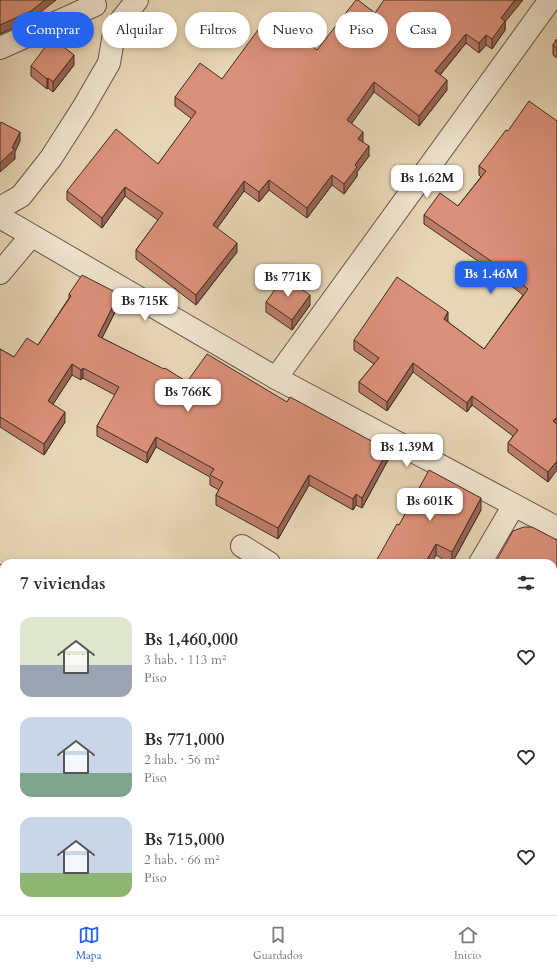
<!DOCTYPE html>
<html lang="es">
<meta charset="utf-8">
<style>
body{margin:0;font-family:Cardo,serif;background:#f2f2f3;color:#2b2b33;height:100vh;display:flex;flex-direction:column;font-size:15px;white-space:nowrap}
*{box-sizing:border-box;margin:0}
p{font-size:13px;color:#7c7c81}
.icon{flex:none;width:22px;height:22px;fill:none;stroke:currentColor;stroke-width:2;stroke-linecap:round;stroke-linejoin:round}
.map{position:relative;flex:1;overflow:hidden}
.sheet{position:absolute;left:0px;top:559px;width:557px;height:356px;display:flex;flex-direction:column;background:#fff;border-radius:12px 12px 0 0;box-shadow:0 2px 6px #0003}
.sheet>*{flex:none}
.banner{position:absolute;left:12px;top:12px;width:533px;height:36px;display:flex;gap:8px}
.price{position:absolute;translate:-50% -34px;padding:0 9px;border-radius:8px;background:#fff;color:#222;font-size:13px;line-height:26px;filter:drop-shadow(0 1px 2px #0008)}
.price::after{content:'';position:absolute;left:50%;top:24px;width:12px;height:9px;margin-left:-6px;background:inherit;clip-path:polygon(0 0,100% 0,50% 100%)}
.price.active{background:#2563eb;color:#fff}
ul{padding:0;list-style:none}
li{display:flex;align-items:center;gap:12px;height:100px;padding:0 20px}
li span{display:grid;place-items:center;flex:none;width:112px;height:80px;border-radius:12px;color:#555}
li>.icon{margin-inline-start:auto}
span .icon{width:48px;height:48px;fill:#fffc;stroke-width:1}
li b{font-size:17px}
h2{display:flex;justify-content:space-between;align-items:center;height:48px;padding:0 20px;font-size:17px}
.tag{padding:0 14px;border-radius:18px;background:#fff;box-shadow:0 2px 6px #0003;font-size:14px;line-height:36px}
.tag.active{background:#2563eb;color:#fff}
.tab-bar{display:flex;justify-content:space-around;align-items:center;height:56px;border-top:1px solid #e1e1e2;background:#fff;font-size:11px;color:#7c7c81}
.tab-bar a{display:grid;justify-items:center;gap:2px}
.tab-bar .active{color:#2563eb}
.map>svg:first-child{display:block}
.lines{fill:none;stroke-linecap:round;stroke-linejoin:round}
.minor-casing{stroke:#675649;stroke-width:24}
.tertiary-casing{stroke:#675649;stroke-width:24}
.minor{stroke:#efe4cf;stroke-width:22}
.tertiary{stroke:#efe4cf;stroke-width:22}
.wall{fill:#bc7c68;stroke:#3c2c25}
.shaded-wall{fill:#996555;stroke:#3c2c25}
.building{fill:#db9079;stroke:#3c2c25}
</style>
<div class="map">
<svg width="557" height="915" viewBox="0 0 557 915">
<rect width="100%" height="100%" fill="#e7d6b5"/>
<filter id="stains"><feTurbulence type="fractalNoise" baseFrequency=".005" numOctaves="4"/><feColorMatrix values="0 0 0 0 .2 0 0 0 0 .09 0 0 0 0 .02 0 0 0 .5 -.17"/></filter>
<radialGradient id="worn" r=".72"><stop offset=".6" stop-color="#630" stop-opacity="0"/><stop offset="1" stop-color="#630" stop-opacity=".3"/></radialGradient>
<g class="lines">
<g class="minor-casing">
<path id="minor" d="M0,48L95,5
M0,208L21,196L51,158L83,108L109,63L115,28L137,0
M276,378L557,528
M242,546L269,563
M480,563L514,505
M0,576L4,579
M0,722L4,717
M553,741L557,736
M379,911L384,915
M200,915L203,911
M420,915L423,911"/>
</g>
<g class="tertiary-casing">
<path id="tertiary" d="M0,217L276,378L550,0
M0,273L31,236"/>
</g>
<use href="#minor" class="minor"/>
<use href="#tertiary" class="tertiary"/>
</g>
<path class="wall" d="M375,13L505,22V30L492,49L486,45L479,53L466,43L440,75L447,90L419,126L374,92L351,123L363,142L369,156L357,172V176L344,194L332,185L307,218L269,190L259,202L244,191L217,228L237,252L196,305L136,259V250L158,220L125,196L102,228L67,200V191L158,164L192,119L175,106V97L222,79L317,50Z
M557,39V58L553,55V45Z
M74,65L53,92L48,88L47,89L31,76V66Z
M557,121L548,482L508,452V443L513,436L472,405L467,412L413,372L387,411L359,392V382L374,364L354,350V340L448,322L484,349L523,295L491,270L424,224V215L458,206L481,177L479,175V166L508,131Z
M69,294L119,304L102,338L187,382L287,402L388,460L362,508L356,505L353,510L309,485L278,539L216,505V495L219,490L210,485V477L156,447L147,463L97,436V426L115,395L83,378L81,380L72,375L53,404L65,422L44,455L0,427V349L14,357L38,345L69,298Z
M266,302L310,305L292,330L266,312Z
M481,510L452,563H450L436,555L399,525Z
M0,599L4,602V651L0,647Z
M553,785L557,789V850L553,847Z"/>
<path class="shaded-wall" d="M45,0H56L31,20L0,34V25Z
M515,0H523L505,22V30L492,49V39L501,18Z
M466,34V43L435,81V71Z
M486,35V45L479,53V43Z
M74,55V65L53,92V82Z
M48,78V88L47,89V79Z
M447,80V90L419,126V116Z
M374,82V92L347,130V120Z
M20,132V141L15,152V159L0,172V163L12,148Z
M363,132V142L358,148V139Z
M369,146V156L357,172V176L344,194V184L355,165Z
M332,175V185L307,218V208Z
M269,180V190L259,202V192Z
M244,181V191L213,234V225Z
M125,187V196L102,228V218Z
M237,243V252L196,305V295Z
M119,294V304L98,346V336Z
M310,295V305L292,330V320Z
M448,312V322L444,319Z
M413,363V372L387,411V402Z
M72,364V375L48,412V401Z
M83,368V378L81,380V370Z
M472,396V405L467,412V403Z
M65,412V422L44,455V444Z
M557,417V426L553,421Z
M156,437V447L147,463V453Z
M388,450V460L362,508V498Z
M557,461V470L548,482V472Z
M309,475V485L278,539V528Z
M356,494V505L353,510V499Z
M481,498V510L452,563V552Z
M436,544V555L432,563H425Z
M557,673V684L553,692V680Z"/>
<path class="building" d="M0,0H45L31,11L0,25Z
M356,0H358L375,13L384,0H515L501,18L505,21L492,39L486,35L479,43L466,34L435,71L447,80L419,116L374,82L347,120L363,132L358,139L369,146L355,165L357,167L344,184L332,175L307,208L269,180L259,192L244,181L213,225L237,243L196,295L136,250L163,213L125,187L102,218L67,191L116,129L158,164L196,112L175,97L200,63L222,79L269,15L317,50Z
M52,38L74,55L53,82L48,78L47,79L31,66Z
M557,39V48L553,45Z
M529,101L557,121V417L553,421L557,424V461L548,472L508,443L518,430L472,396L467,403L413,363L387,402L359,382L379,358L354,340L397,277L448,312L444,319L484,349L528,289L491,261L424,215L440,193L458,206L486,171L479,166L506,130L508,131Z
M1,122L20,132L12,148L15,149L0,163V124Z
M82,275L119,294L98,336L164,369L165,368L187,382L207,354L287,402L290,397L388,450L362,498L356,494L353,499L309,475L278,528L216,495L223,482L210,475L214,469L156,437L147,453L97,426L119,387L83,368L81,370L72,364L48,401L65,412L44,444L0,417V349L14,357L27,338L38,345L71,296L69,294Z
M284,277L310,295L292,320L266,302Z
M429,470L481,498L452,552L436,544L425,563H375L397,524L399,525Z
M524,527H532L557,540V673L553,680V563H495L513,531Z
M0,599L4,602V640L0,637Z
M553,785L557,789V841L553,837Z
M330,911H340L345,915H327Z
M480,911H496L502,915H478Z"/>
<rect width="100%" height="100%" filter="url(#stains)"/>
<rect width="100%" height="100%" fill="url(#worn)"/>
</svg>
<b class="price" style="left:427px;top:199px">Bs 1.62M</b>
<b class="price active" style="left:491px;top:295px">Bs 1.46M</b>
<b class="price" style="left:288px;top:298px">Bs 771K</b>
<b class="price" style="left:145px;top:322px">Bs 715K</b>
<b class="price" style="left:188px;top:413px">Bs 766K</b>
<b class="price" style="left:407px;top:468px">Bs 1.39M</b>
<b class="price" style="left:430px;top:522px">Bs 601K</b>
<div class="banner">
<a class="tag active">Comprar</a>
<a class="tag">Alquilar</a>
<a class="tag">Filtros</a>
<a class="tag">Nuevo</a>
<a class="tag">Piso</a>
<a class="tag">Casa</a>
</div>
<section class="sheet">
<h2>7 viviendas<svg class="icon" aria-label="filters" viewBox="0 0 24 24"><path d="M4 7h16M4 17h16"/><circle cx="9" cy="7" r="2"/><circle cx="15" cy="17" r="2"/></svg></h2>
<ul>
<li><span style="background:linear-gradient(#dfe7d0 60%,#9aa5b1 0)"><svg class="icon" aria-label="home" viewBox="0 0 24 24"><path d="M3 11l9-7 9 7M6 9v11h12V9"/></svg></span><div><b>Bs 1,460,000</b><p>3 hab. · 113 m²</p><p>Piso</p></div><svg class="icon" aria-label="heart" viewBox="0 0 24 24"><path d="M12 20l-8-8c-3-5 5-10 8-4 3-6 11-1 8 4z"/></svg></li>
<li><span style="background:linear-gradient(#c9d6e8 70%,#7fa58c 0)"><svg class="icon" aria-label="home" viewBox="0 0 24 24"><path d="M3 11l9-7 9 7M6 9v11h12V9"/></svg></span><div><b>Bs 771,000</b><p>2 hab. · 56 m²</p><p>Piso</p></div><svg class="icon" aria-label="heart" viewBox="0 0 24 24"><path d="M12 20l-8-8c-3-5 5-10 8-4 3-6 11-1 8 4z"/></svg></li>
<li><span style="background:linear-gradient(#c9d6e8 70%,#8fb573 0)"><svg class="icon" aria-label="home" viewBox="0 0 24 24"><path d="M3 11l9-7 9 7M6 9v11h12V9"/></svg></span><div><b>Bs 715,000</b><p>2 hab. · 66 m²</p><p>Piso</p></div><svg class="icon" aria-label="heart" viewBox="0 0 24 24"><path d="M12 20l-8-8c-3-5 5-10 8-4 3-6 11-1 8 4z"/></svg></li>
</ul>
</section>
</div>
<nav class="tab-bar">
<a class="active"><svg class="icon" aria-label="map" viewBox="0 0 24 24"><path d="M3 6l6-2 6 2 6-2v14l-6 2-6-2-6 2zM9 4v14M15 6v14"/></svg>Mapa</a>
<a><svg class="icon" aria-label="saved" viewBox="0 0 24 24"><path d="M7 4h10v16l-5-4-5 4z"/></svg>Guardados</a>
<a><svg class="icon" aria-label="home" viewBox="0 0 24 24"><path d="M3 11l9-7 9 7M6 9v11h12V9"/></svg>Inicio</a>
</nav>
